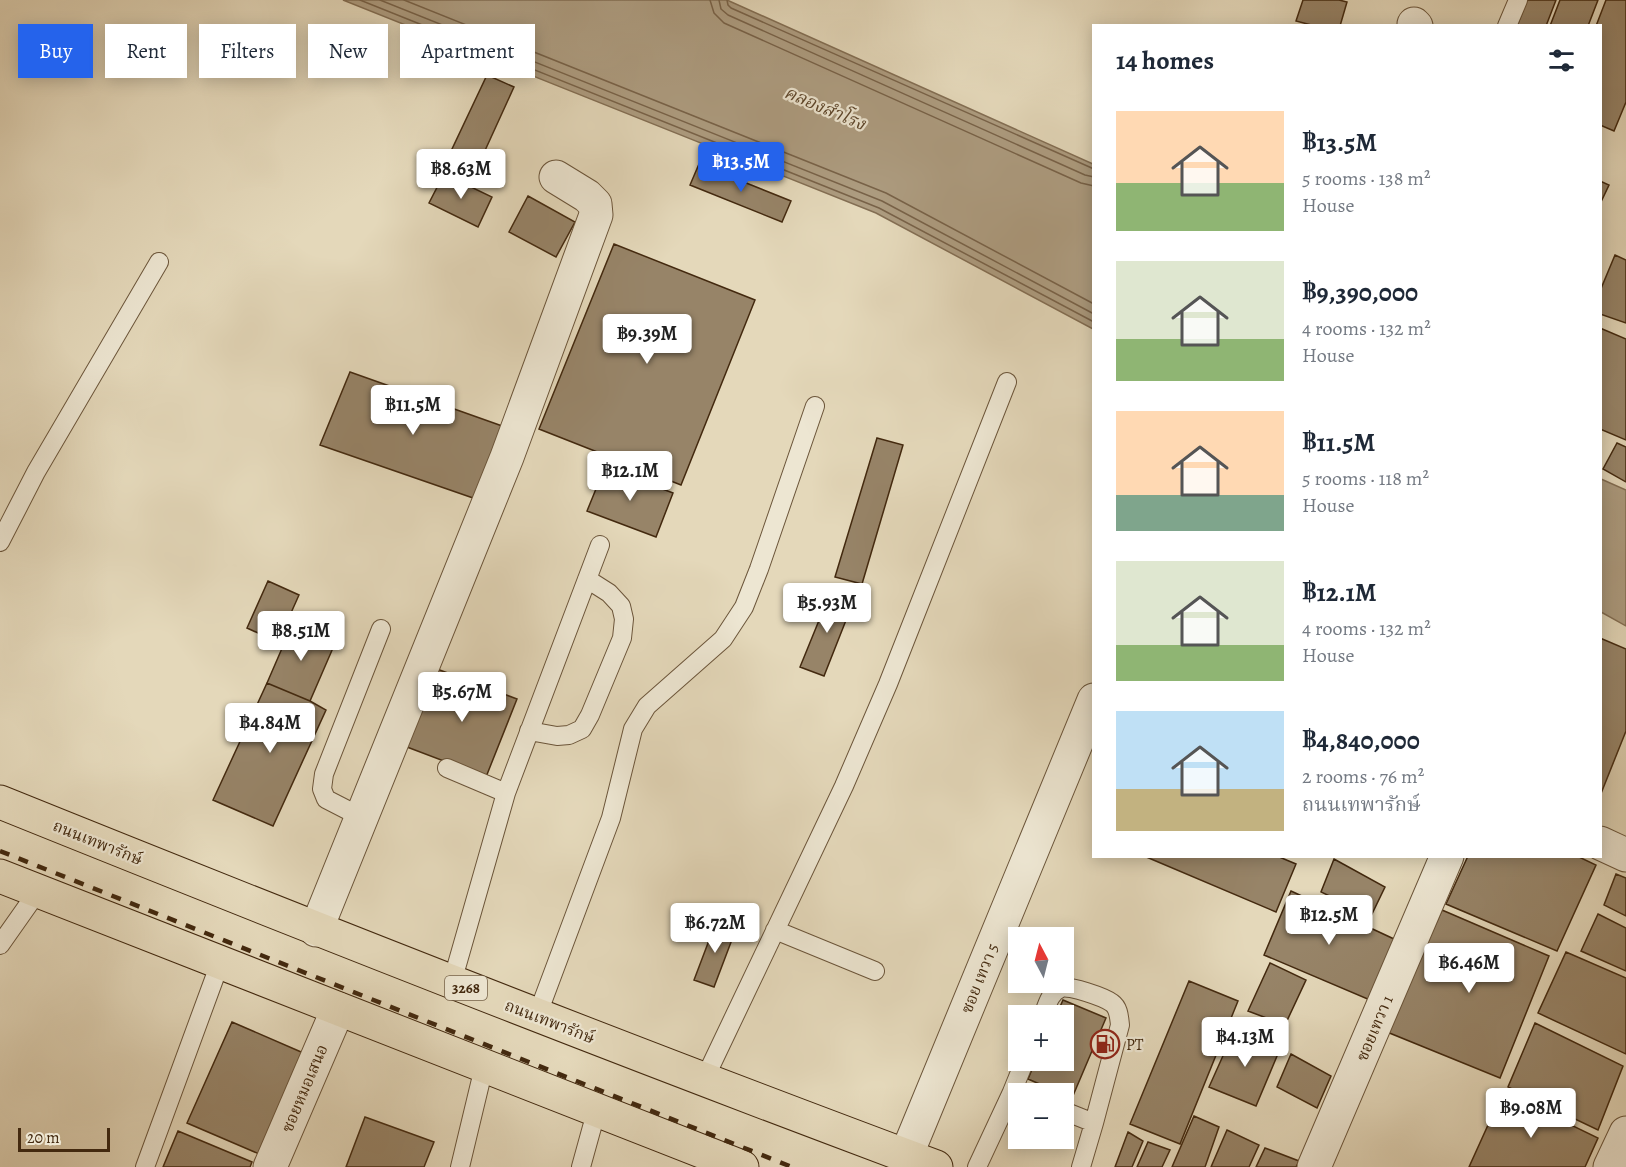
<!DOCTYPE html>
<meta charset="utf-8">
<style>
body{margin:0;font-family:Alegreya,"Noto Serif Thai",serif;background:#f6f6f7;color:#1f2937;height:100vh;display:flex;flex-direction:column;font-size:22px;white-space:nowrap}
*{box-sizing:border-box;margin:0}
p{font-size:20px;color:#747a83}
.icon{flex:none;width:33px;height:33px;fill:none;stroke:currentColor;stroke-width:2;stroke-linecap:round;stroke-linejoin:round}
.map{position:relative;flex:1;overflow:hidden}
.sheet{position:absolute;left:1092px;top:24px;width:510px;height:834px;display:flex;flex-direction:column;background:#fff;border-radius:0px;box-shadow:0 3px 15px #0003}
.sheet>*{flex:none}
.banner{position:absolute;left:18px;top:24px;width:570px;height:54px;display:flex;gap:12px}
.needle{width:39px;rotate:353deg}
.fabs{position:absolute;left:1008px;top:927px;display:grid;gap:12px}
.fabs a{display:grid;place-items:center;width:66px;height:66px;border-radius:0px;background:#fff;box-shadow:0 3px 15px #0003;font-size:30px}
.scale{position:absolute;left:18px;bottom:15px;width:92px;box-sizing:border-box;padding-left:6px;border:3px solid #43290f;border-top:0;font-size:16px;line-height:21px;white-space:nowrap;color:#43290f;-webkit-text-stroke:4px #ede6d2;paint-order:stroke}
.price{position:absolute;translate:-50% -51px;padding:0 14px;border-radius:6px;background:#fff;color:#222;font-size:20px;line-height:39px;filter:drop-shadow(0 2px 3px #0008)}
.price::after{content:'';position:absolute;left:50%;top:36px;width:18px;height:14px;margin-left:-9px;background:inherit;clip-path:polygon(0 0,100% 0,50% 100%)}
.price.current{background:#2563eb;color:#fff}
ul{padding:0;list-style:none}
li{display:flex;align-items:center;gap:18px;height:150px;padding:0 24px}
li span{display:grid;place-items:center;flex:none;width:168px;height:120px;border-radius:0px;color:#555}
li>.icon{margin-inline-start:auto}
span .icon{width:72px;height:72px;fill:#fffc;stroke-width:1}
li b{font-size:26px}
h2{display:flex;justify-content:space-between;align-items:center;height:72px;padding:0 24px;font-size:26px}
.tag{padding:0 21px;border-radius:0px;background:#fff;box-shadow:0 3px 15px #0003;font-size:21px;line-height:54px}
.tag.current{background:#2563eb;color:#fff}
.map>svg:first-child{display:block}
.water{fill:#ad9c80;stroke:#836e53;stroke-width:1.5}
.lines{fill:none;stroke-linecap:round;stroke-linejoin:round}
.shore{stroke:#786248;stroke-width:1.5}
.building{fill:#978468;stroke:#43290f;stroke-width:1.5}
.lane-casing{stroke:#6b553a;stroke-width:20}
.street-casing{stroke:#6b553a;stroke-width:35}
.primary-casing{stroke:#43290f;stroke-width:35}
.lane{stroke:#ede6d2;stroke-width:18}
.street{stroke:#ede6d2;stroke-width:33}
.primary{stroke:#e4d8ba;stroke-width:33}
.rail{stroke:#43290f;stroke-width:4.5;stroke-dasharray:10 10;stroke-linecap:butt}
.labels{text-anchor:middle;stroke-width:4.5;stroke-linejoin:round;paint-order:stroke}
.shield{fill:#ede6d2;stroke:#76624a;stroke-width:1.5}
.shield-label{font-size:15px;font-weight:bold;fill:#43290f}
.street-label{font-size:16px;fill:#43290f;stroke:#ede6d2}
.poi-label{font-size:16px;fill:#43290f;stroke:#ede6d2;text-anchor:start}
.water-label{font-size:18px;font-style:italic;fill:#5e462b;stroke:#ede6d2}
</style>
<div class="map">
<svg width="1626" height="1167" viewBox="0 0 1626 1167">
<rect width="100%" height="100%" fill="#e4d8ba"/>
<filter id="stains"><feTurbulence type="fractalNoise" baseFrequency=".00333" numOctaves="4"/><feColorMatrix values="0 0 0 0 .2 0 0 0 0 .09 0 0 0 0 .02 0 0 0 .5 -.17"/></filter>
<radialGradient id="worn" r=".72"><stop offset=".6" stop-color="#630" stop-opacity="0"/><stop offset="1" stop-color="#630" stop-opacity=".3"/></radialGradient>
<path class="water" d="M343,0H727L1093,164V329L876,213Z
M1601,479L1626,490V626L1601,612Z"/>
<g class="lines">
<path class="shore" d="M360,0L879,208L1094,322
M380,0L882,201L1094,314
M404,0L886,193L1094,304
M710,0L714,13L724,23L1081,183L1094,186
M719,0L721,9L728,15L1085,175L1094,177
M727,0L728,5L731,8L1094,169"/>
</g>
<path class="building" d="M1303,0H1339L1347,2L1340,26H1315L1296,21Z
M1527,0H1556L1546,26H1517Z
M1560,0H1598L1588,26H1550Z
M1606,0H1626V102L1614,131L1600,125V26H1596Z
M487,75L514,87L472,179L444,166Z
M699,164L791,201L782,222L690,185Z
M444,174L492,197L478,227L429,203Z
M1600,181L1609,185L1600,204Z
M528,196L575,222L556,257L509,232Z
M614,244L755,300L681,485L539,429Z
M1615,255L1626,260V323L1600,314V291Z
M1600,328L1626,339V440L1600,429Z
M350,372L505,427L476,499L320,445Z
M877,438L903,445L862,584L835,577Z
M1617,443L1626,447V482L1603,469Z
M605,467L673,493L656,537L587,511Z
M268,581L299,595L278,642L247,628Z
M831,591L854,600L824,676L800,667Z
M293,623L336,641L310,701L267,683Z
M1600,638L1626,649V731L1600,796Z
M437,669L517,699L486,777L407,747Z
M267,683L310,701L326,710L273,826L213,800Z
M1144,856H1277L1296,864L1276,912Z
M1468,856H1577L1596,865L1557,951L1446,904Z
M1334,859L1385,887L1371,916L1321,892Z
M1616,874L1626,878V916L1604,905Z
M1291,891L1394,939L1370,1000L1264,955Z
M1442,910L1549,956L1500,1078L1387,1032Z
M1598,914L1626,928V971L1581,951Z
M716,922L736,929L714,987L694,980Z
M1566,952L1626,978V1054L1538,1013Z
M1270,963L1306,980L1285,1025L1248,1011Z
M1189,981L1238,1001L1180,1144L1130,1124Z
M1063,1000L1106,1018L1072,1098L1028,1079L1036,1060H1064V1016H1056Z
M232,1022L308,1055L264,1156L187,1123Z
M1535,1023L1623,1066L1598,1130L1508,1087Z
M1235,1029L1280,1049L1256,1106L1209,1087Z
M1291,1054L1331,1076L1317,1108L1277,1087Z
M1503,1092L1598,1138L1585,1167H1469Z
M1194,1116L1219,1127L1205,1167H1172Z
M365,1117L434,1142L424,1167H346Z
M1227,1130L1259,1145L1249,1167H1211Z
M178,1131L252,1162L250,1167H163Z
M1128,1132L1143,1141L1132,1167H1115Z
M1148,1142L1170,1150L1162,1167H1137Z
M1265,1148L1299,1161L1296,1167H1256Z"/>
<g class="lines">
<g class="lane-casing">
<path id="lane" d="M1507,26L1518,0
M0,542L36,472L159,262
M529,731L557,736L569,735L582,729L590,715L622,638L624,619L621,606L609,593L587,579
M447,768L506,793
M361,817L326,799L322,789L324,774L381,629
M775,930L875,971
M0,945L38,891
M452,982L506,793L600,545
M537,1016L611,818L633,729L647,706L723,639L744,607L759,569L815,406
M1043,1016C1047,1005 1050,992 1061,988C1069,985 1104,997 1112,1003C1119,1008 1119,1017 1120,1025L1094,1123
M704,1080L844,786L888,684L1007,382
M1012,1092L1025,1060
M1064,1111L1094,1123L1081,1167
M145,1167L220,963
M460,1167L484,1067
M581,1167L597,1109
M977,1167L1012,1092L1018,1095"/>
</g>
<g class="street-casing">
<path id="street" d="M1414,24L1416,26
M1600,843L1626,855
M316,930L507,457L596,215L595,204L587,196L556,177
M906,1156L1094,700
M270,1167L338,1009
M1314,1167L1447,856
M1610,1167L1626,1133"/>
</g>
<g class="primary-casing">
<path id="primary" d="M0,802C310,927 622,1050 936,1167
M0,876L742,1167"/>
</g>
<use href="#lane" class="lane"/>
<use href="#street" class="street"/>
<use href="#primary" class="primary"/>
<path class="rail" d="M0,851L792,1167"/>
</g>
<defs>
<g id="fuel-ring" transform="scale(1.5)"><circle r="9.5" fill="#ede6d2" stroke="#8f2418" stroke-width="1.5"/><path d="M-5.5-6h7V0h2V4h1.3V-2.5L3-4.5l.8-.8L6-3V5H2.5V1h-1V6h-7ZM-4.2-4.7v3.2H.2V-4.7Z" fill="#8f2418"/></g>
</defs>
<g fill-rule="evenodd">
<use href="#fuel-ring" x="1105" y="1044"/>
</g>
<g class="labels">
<rect class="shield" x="445" y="976" width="42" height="24" rx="4.5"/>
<g class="shield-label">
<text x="466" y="993">3268</text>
</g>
<g class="street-label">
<text transform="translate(98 842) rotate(22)" y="6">ถนนเทพารักษ์</text>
<text transform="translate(979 978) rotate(-68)" y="6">ซอย เทวา 5</text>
<text transform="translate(550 1021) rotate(21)" y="6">ถนนเทพารักษ์</text>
<text transform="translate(1374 1028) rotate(-67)" y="6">ซอยเทวา 1</text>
<text transform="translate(304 1088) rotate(-67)" y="6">ซอยหมอเสนอ</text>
</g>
<g class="poi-label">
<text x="1126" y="1050">PT</text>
</g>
<g class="water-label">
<text transform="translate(825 108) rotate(23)" y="6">คลองสำโรง</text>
</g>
</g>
<rect width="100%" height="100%" filter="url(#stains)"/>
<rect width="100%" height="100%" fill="url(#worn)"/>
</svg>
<div class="fabs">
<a><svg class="needle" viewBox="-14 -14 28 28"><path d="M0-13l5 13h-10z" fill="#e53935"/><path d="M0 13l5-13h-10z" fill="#747a83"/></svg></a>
<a>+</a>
<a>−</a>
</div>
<div class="scale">20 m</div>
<b class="price current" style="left:741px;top:193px">฿13.5M</b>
<b class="price" style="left:461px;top:200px">฿8.63M</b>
<b class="price" style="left:647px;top:365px">฿9.39M</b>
<b class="price" style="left:413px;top:436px">฿11.5M</b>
<b class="price" style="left:630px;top:502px">฿12.1M</b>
<b class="price" style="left:827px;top:634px">฿5.93M</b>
<b class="price" style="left:301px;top:662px">฿8.51M</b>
<b class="price" style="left:462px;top:723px">฿5.67M</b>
<b class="price" style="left:270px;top:754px">฿4.84M</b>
<b class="price" style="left:1329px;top:946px">฿12.5M</b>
<b class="price" style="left:715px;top:954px">฿6.72M</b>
<b class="price" style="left:1469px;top:994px">฿6.46M</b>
<b class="price" style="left:1245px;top:1068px">฿4.13M</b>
<b class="price" style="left:1531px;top:1139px">฿9.08M</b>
<div class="banner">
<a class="tag current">Buy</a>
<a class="tag">Rent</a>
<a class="tag">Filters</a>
<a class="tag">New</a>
<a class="tag">Apartment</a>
</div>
<section class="sheet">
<h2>14 homes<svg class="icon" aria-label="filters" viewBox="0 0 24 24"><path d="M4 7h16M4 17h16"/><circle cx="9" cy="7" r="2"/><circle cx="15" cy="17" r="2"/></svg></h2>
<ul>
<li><span style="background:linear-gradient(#ffd9b3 60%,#8fb573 0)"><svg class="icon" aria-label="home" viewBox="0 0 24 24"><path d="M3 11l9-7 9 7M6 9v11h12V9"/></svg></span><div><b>฿13.5M</b><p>5 rooms · 138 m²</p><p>House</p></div></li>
<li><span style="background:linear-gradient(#dfe7d0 65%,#8fb573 0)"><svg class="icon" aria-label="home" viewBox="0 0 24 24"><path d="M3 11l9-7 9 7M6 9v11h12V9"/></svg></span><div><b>฿9,390,000</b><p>4 rooms · 132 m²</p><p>House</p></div></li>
<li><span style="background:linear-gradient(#ffd9b3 70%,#7fa58c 0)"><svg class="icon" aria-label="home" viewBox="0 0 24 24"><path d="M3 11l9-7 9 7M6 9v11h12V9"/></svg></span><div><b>฿11.5M</b><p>5 rooms · 118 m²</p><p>House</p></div></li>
<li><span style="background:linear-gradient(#dfe7d0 70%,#8fb573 0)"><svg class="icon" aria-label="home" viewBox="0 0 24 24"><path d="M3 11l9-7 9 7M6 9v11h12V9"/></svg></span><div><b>฿12.1M</b><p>4 rooms · 132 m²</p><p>House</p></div></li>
<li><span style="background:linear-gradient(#bfe0f5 65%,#c2b280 0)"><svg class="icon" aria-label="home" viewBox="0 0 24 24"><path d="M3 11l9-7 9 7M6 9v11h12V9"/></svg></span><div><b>฿4,840,000</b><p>2 rooms · 76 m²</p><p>ถนนเทพารักษ์</p></div></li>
</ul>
</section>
</div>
